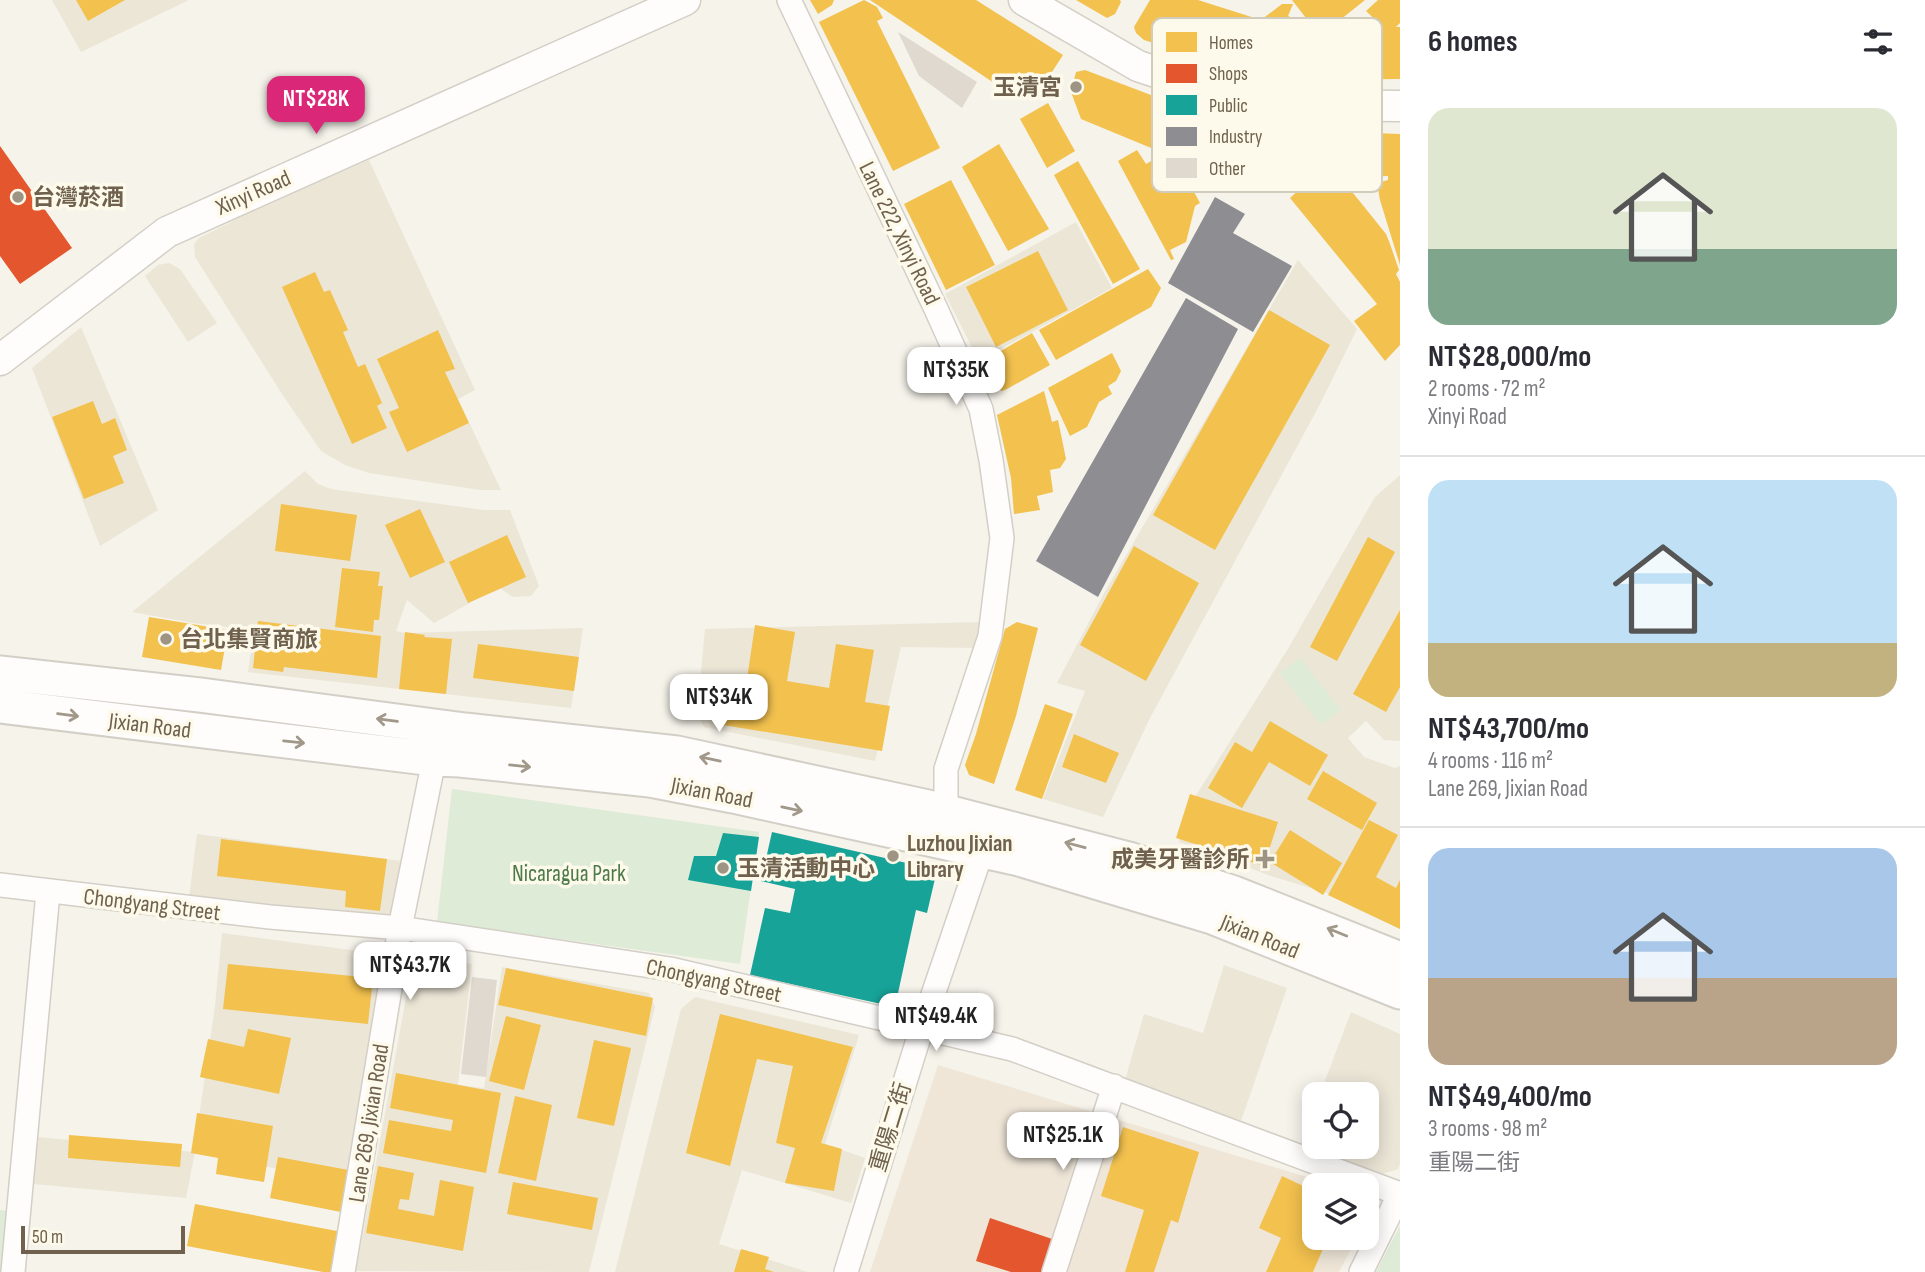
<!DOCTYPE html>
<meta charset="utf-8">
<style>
body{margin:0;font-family:"Sofia Sans Condensed","Noto Sans TC",sans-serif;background:#f2f2f3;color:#2b2b33;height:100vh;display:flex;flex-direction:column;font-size:26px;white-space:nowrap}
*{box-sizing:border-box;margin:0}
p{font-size:23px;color:#7c7c81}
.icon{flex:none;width:38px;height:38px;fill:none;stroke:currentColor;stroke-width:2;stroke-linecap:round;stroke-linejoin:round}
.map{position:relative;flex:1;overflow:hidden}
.side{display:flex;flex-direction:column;background:#fff;width:525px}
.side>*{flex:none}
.buttons{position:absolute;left:1302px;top:1082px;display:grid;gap:14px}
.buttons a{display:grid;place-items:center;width:77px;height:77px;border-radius:14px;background:#fff;box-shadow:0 4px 18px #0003;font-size:35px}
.scale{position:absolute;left:21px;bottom:18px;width:164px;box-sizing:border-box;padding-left:7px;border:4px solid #6f614d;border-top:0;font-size:19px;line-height:24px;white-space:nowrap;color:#6f614d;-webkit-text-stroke:5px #fdfaeb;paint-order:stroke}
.price{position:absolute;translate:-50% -60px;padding:0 16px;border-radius:14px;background:#fff;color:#222;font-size:23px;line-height:46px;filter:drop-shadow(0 2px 4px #0008)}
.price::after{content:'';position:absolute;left:50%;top:42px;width:21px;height:16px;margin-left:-10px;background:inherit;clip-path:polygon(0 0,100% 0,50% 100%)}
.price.selected{background:#db2777;color:#fff}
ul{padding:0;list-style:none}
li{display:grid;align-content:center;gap:14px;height:371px;padding:0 28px}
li+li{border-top:2px solid #e1e1e2}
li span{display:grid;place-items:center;height:217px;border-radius:21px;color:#555}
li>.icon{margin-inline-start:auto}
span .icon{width:126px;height:126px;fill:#fffc;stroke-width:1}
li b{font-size:30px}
h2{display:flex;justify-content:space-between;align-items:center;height:84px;padding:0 28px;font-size:30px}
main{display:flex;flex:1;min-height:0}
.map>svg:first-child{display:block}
.residential{fill:#ece6d7}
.commercial{fill:#efe6d8}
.green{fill:#deebd6}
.homes{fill:#f2c14e}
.shops{fill:#e4572e}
.public{fill:#17a398}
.industry{fill:#8d8d92}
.building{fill:#dfd9d0}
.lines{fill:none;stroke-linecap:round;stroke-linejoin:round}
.minor-casing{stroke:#d3cfc7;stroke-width:26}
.tertiary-casing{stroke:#d3cfc7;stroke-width:33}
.secondary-casing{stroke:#d3cfc7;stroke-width:37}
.minor{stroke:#fefdfc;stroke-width:23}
.tertiary{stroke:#fefdfc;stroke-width:30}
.secondary{stroke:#fefdfc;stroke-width:33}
.oneway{stroke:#a1988a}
.poi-dot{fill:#9e9484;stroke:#fdfaeb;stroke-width:2.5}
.labels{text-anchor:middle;stroke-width:7;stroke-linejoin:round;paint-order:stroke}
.poi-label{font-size:23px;font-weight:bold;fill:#6f614d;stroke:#fdfaeb;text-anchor:start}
.street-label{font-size:23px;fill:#6f614d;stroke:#fdfaeb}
.park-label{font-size:23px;fill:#4c7a49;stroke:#fdfaeb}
.key{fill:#fdfaeb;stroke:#d2ccbc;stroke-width:2}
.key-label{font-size:19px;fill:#6f614d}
</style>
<main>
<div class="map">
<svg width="1400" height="1272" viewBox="0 0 1400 1272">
<rect width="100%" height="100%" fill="#f5f3ea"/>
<path class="residential" d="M52,0H189L81,52Z
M369,160L475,390L458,399L501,490H480L369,473L345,465L321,451L284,397L195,257L194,244L199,238L276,200Z
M1076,222L1112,288L979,361L945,294Z
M1298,260L1357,329L1319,406L1150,718L1103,817L1043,799L1085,691L1057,683L1103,595Z
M169,263L180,269L217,323L188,342L145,276L158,265Z
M81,327L158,510L100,546L32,368Z
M305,471L318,484L331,489L484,510H510L539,586L531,596L513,597L501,589L486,594L434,623L407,600L396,631L405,633L583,628L571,708L248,672L254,630L193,623L132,612Z
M1400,475V741L1384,740L1366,721L1348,738L1364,757L1395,768L1400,766V924L1333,895L1271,876L1179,842L1195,797L1289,647L1375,497Z
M982,622L975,648L901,647L875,761L704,727L697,714L705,629Z
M197,834L409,862L401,910L378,924L189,898Z
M222,933L374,953L386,969L352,1184L195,1152L186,1198L33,1184L38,1137L194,1152L215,1006Z
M431,957L472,964L458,1085L484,1088L502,967L649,993L655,1007L589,1272L356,1271L411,971Z
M1224,965L1287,988L1241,1121L1125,1080L1144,1014L1203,1033Z
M695,997L859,1035L825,1144L865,1158L851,1203L742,1170L719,1244L808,1272H615L681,1009Z
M1351,1012L1400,1034V1164L1398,1169L1382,1174L1301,1143L1314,1109V1146H1367V1094H1320Z"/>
<path class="commercial" d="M938,1065L1333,1185H1314V1237H1357L1339,1272H870Z"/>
<path class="green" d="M1300,658L1341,710L1321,725L1280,673Z
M452,789L759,832L740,964L437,922Z
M0,1210L7,1211L1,1272H0Z
M1400,1226V1272H1376Z"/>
<path class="homes" d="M76,0H125L88,21Z
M810,0H834L832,5L818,14Z
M864,0L877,7L883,18L877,21L940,148L893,171L819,22Z
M870,0H976L1063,55L1050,75L1026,92L1009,81L1003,89Z
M1076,0H1120L1121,2L1115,14L1107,18Z
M1150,0H1198L1261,20L1282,4H1293L1288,16L1306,24L1317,38L1310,80L1268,76L1210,61L1144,40L1136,33L1134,27Z
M1292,0H1365L1320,36Z
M1378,0H1400V23L1396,27H1400V79L1312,80L1321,40L1339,25L1383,27L1366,11Z
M1085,70L1172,103L1229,120L1214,168L1156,150L1081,119L1071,92L1076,72Z
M1048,103L1075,151L1047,168L1020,119Z
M1251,125L1292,130L1400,134V265L1380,200L1377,183L1388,180V176L1358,177V183L1334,184L1335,180L1291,178V184L1259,183L1252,175Z
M999,144L1049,229L1008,251L962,167Z
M1137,150L1146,164L1158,157L1165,170L1179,164L1200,203L1195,206L1186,242L1170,250L1174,259L1171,260L1118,161Z
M1078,161L1140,269L1113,284L1054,175Z
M951,180L995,265L946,290L904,204Z
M1323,185L1330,193L1335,187L1349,188L1386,234L1390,244L1399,270L1396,274L1400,282V345L1385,361L1354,321L1377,304L1290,198L1302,187L1308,193L1315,187L1318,190Z
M1038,251L1068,310L996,347L966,287Z
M1148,269L1161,288L1151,307L1056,360L1039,330Z
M315,272L324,292L330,290L348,330L343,332L358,367L365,364L382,403L377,406L387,428L352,444L282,287Z
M1269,310L1330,345L1215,550L1153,515Z
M438,330L455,369L445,372L469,423L407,452L389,412L399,408L377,359Z
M1032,333L1050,365L1007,389L1002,391L998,389L982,362Z
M1112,353L1121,371L1116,381L1108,386L1112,394L1099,402L1087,427L1070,436L1048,388Z
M1044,391L1052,422L1058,420L1066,459L1060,468L1050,470L1053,492L1037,496L1040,510L1014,514L1011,478L997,415Z
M93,401L102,424L115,418L127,450L113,456L124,483L84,499L52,417Z
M281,504L357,515L350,561L275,551Z
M420,509L445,562L410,578L385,525Z
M507,535L526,577L468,603L449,562Z
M1368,537L1395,552L1337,661L1310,647Z
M1134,546L1199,583L1146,681L1080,645Z
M342,568L380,572L378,586H383L379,620H374L373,632L335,627Z
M1400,610V687L1386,712L1353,694Z
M149,617L228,630L221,670L142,657Z
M258,621L381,636L377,678L284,667L283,672L253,668Z
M1017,622L1038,628L1016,716L994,784L969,775L965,765L976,734L1005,629Z
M755,625L795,632L787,681L829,688L836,644L874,650L865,702L890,706L882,751L717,724L725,675L747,679Z
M405,632L425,635L424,637L452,639L446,694L399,689Z
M478,644L579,657L574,691L473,678Z
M1045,704L1073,714L1042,799L1015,790Z
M1270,721L1328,755L1310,786L1269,762L1242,808L1208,788L1235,742L1252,752Z
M1074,734L1119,753L1106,783L1062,767Z
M1323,771L1377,803L1362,830L1307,799Z
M1190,794L1278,822L1264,866L1176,838Z
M1369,820L1398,835L1376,877L1396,888L1400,880V929L1328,895Z
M1290,830L1342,863L1323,895L1270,862Z
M221,839L387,859L380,911L345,907L346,891L217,876Z
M228,964L373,978L368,1024L223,1009Z
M506,968L653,998L646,1036L498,1005Z
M720,1014L853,1047L821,1143L842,1149L834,1191L785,1183L795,1148L776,1143L793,1066L757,1059L730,1166L686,1153Z
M506,1016L541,1025L524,1090L489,1081Z
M248,1029L291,1038L279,1094L200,1077L208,1039L244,1047Z
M594,1040L631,1048L614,1126L577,1118Z
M396,1073L501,1093L486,1173L383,1153L389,1120L451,1131L453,1120L390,1108Z
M515,1096L552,1105L536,1181L498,1173Z
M197,1113L273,1126L264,1182L216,1174L218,1158L191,1153Z
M1123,1127L1199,1152L1178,1223L1171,1220L1154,1272H1125L1144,1210L1101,1196Z
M69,1135L182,1144L180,1167L68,1158Z
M278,1157L354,1171L346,1213L270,1198Z
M378,1166L414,1173L409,1200L400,1199L398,1209L434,1216L440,1180L474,1187L463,1251L366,1233Z
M1282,1176L1314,1191V1237H1328L1313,1272H1266L1281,1238L1259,1228Z
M513,1182L598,1198L592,1230L507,1214Z
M195,1204L342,1232L335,1272H323L187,1246Z
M741,1249L769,1257L765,1269L774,1272H734Z"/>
<path class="shops" d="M0,146L72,248L20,284L0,256Z
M990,1218L1058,1241L1047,1272H1011L976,1261Z"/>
<path class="public" d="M772,832L937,870L927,913L916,910L895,1007L750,975L765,908L790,913L795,889L761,881Z
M723,833L759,837L751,891L688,880L694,856H716Z"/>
<path class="industry" d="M1215,197L1245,214L1233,233L1292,266L1253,332L1168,283Z
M1186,298L1238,329L1098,597L1036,561Z"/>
<path class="building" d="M898,32L977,82L962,108L919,76Z
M472,977L497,980L486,1077L461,1074Z"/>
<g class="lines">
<g class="minor-casing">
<path id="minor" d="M789,0L936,309L981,409L991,460L1002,538L990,636L946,769V812L943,822
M0,885L270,917L400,928L670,969L1012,1049L1400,1194
M13,1272L48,892
M343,1272L400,928L437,745
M846,1272L922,1027L986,839
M1054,1272L1114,1086
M1361,1272L1400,1193"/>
</g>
<g class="tertiary-casing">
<path id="tertiary" d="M1024,0L1138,66L1189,83L1242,96L1304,105L1400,106
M0,360L167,232L685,0"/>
</g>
<g class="secondary-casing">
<path id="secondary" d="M0,673L200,695L465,730L677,753L928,807L1132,860L1234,893L1400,959
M0,706L434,759L460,760L650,780L733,796L1019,859L1212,917L1400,992"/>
</g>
<use href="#minor" class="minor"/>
<use href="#tertiary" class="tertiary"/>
<use href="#secondary" class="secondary"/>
</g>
<defs><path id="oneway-shaft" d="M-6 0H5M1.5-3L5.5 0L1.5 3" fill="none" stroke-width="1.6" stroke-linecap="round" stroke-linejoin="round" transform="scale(1.75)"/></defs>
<g class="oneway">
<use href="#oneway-shaft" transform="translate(68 715) rotate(7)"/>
<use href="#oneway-shaft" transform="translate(387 720) rotate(-172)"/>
<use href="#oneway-shaft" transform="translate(294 742) rotate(6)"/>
<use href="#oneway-shaft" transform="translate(710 759) rotate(-168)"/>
<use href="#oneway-shaft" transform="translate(520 766) rotate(6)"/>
<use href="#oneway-shaft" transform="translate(792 809) rotate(12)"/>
<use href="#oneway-shaft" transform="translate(1075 845) rotate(-165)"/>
<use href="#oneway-shaft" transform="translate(1337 932) rotate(-158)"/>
</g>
<g class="poi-dot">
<circle cx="1076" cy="87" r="7"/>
<circle cx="18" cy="197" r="7"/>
<circle cx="166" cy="639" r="7"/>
<circle cx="893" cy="856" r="7"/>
<path d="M1261.5 848.5h7v7h7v7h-7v7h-7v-7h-7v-7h7z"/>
<circle cx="723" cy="868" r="7"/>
</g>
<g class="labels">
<g class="poi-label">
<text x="1062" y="95" text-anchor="end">玉清宮</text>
<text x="32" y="205">台灣菸酒</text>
<text x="180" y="647">台北集賢商旅</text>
<text x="907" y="851">Luzhou Jixian<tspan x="907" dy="26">Library</tspan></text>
<text x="1249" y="867" text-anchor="end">成美牙醫診所</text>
<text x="737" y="876">玉清活動中心</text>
</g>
<g class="street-label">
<text transform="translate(253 192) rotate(-24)" y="8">Xinyi Road</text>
<text transform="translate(900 233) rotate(64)" y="8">Lane 222, Xinyi Road</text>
<text transform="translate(150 725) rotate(7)" y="8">Jixian Road</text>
<text transform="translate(712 792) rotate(11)" y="8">Jixian Road</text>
<text transform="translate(152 904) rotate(7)" y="8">Chongyang Street</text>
<text transform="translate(1260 936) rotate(22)" y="8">Jixian Road</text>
<text transform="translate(714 980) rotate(12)" y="8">Chongyang Street</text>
<text transform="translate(368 1123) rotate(-81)" y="8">Lane 269, Jixian Road</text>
<text transform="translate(890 1127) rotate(-73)" y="8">重陽二街</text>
</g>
<g class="park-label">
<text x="569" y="881">Nicaragua Park</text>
</g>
</g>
<rect x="1152" y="18" width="230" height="174" rx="10" class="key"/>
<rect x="1166" y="32" width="31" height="20" fill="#f2c14e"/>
<rect x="1166" y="64" width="31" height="19" fill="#e4572e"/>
<rect x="1166" y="95" width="31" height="20" fill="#17a398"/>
<rect x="1166" y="127" width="31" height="19" fill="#8d8d92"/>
<rect x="1166" y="158" width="31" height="20" fill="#dfd9d0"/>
<g class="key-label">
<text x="1209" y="49">Homes</text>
<text x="1209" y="80">Shops</text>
<text x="1209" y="112">Public</text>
<text x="1209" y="143">Industry</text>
<text x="1209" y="175">Other</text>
</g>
</svg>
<div class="buttons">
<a><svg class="icon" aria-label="locate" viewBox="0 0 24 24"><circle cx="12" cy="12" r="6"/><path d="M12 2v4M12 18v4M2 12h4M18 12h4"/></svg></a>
<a><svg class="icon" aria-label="layers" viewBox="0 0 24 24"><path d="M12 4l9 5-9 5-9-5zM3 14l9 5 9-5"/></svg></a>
</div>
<div class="scale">50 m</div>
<b class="price selected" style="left:316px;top:136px">NT$28K</b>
<b class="price" style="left:956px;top:407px">NT$35K</b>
<b class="price" style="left:719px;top:734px">NT$34K</b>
<b class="price" style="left:410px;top:1002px">NT$43.7K</b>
<b class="price" style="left:936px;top:1053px">NT$49.4K</b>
<b class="price" style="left:1063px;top:1172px">NT$25.1K</b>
</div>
<section class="side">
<h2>6 homes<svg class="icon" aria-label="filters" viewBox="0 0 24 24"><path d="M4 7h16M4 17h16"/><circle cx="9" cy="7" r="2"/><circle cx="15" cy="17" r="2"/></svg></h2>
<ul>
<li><span style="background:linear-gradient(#dfe7d0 65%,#7fa58c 0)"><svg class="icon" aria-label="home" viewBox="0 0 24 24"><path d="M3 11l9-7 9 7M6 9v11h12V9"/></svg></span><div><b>NT$28,000/mo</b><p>2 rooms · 72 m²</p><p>Xinyi Road</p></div></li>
<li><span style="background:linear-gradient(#bfe0f5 75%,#c2b280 0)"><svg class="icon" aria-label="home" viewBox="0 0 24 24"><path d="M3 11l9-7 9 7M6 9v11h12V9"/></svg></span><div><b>NT$43,700/mo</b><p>4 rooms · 116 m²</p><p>Lane 269, Jixian Road</p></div></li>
<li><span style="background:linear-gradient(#a9c7e8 60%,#b9a48a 0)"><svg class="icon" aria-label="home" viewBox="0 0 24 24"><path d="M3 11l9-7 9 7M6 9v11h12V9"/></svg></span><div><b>NT$49,400/mo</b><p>3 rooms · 98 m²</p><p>重陽二街</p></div></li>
</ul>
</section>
</main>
